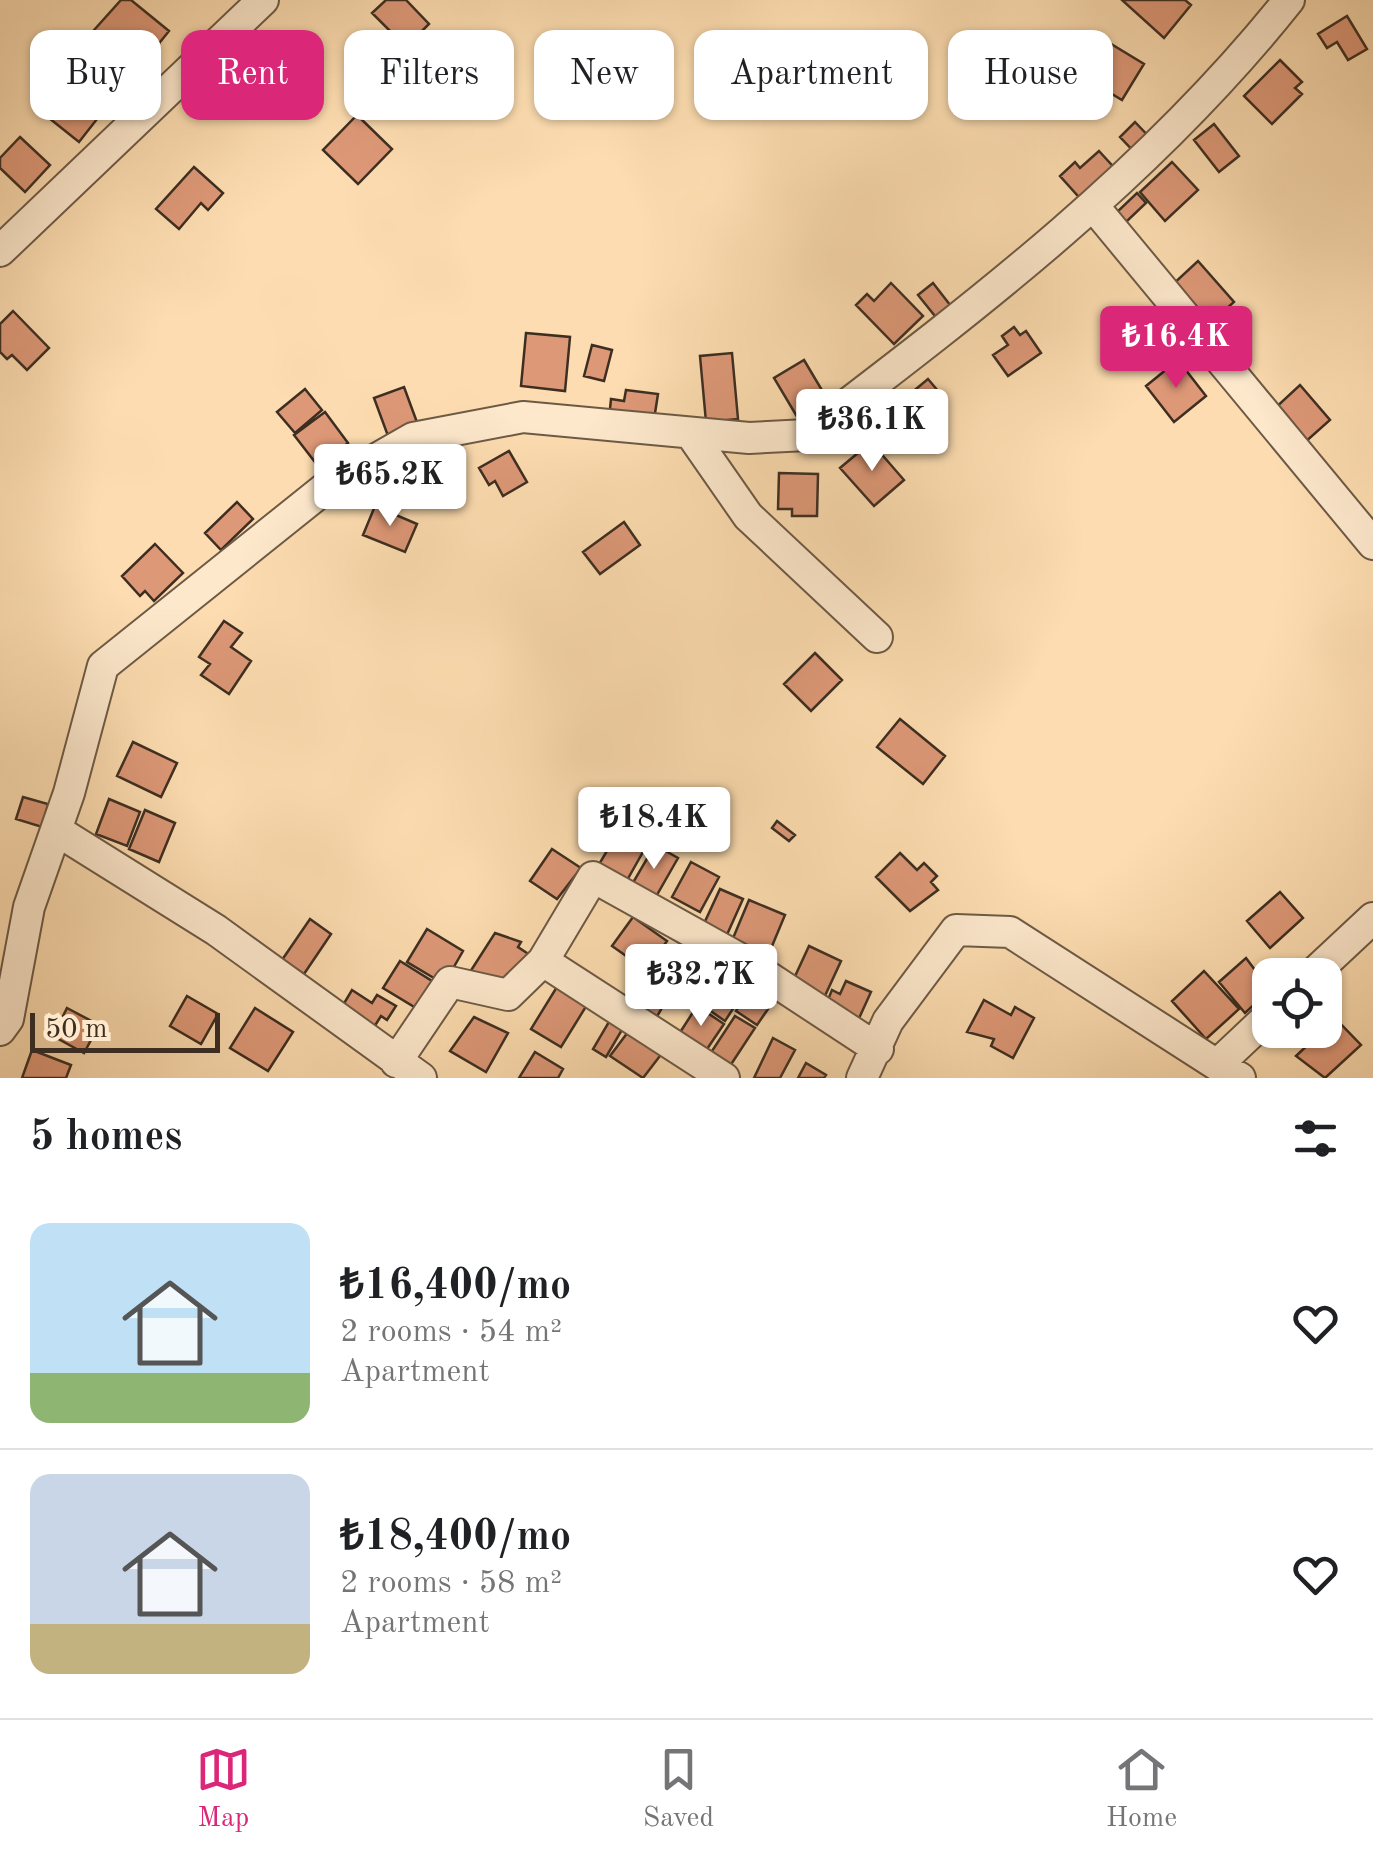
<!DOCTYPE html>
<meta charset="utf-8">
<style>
body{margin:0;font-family:"Old Standard TT",serif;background:#f2f2f2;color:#202124;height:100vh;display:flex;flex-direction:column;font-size:38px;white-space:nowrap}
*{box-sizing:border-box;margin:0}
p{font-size:32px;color:#757577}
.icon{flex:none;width:55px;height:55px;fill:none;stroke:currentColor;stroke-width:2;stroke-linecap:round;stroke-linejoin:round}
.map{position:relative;height:1078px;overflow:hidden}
.drawer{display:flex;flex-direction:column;background:#fff;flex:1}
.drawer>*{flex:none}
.guide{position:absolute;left:30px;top:30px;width:1315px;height:90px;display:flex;gap:20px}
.fabs{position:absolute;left:1252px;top:958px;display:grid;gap:20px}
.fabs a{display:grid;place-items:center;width:90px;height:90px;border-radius:20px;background:#fff;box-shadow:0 2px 8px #0004;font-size:50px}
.scale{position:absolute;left:30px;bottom:25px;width:190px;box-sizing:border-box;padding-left:10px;border:5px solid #3d2e21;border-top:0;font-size:28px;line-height:35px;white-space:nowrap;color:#3d2e21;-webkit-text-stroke:8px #fde8cc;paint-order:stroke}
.price{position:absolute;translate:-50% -85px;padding:0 22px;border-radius:10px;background:#fff;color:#222;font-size:32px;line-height:65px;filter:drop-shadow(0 2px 5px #0008)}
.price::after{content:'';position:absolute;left:50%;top:60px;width:30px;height:22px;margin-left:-15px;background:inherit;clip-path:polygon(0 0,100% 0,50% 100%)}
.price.selected{background:#db2777;color:#fff}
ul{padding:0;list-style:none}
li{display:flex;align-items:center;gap:30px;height:250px;padding:0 30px}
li+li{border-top:2px solid #e0e0e0}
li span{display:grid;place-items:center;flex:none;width:280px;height:200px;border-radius:20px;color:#555}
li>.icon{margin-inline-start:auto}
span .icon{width:120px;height:120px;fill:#fffc;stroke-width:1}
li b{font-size:42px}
h2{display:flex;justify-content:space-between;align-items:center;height:120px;padding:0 30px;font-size:42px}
.chip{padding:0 35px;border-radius:20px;background:#fff;box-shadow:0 2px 8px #0004;font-size:35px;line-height:90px}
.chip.selected{background:#db2777;color:#fff}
.menu{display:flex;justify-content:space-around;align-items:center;height:140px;border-top:2px solid #e0e0e0;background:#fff;font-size:28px;color:#757577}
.menu a{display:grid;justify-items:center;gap:5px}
.menu .selected{color:#db2777}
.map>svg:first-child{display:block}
.building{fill:#dd9877;stroke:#3d2e21;stroke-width:2.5}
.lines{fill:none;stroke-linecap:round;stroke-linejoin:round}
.minor-casing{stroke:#6d5a45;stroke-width:34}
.minor{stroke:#fde8cc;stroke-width:30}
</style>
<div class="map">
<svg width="1373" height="1078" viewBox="0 0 1373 1078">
<rect width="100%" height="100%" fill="#fcdcb0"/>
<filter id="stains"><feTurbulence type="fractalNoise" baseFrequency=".002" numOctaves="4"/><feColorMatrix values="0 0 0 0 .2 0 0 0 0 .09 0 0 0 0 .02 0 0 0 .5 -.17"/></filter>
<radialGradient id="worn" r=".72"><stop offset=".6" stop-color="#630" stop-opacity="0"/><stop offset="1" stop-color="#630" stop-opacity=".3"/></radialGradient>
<path class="building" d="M121,0H131L169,31L124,87L77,49Z
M386,0H406L429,24L406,47L372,13Z
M1122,0H1185L1191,5L1164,38Z
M1347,16L1367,49L1348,60L1337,42L1327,48L1318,34Z
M445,33L479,67L452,95L417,60Z
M1093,33L1144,64L1122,100L1072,70Z
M274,41L303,69L271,103L242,75Z
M1280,60L1302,82L1295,88L1302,94L1272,124L1244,96Z
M78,81L108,105L79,142L49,118Z
M357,115L392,149L358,184L323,150Z
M1135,122L1154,142L1139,157L1120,137Z
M1214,124L1239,156L1219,172L1194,140Z
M20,137L50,165L25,192L0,168V158Z
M1099,151L1120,174L1086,205L1060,176L1075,162L1080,168Z
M1172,162L1198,190L1165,221L1140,192Z
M194,167L223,193L208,210L201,203L179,229L156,209Z
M1137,193L1146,203L1126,222L1117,212Z
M1198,261L1234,302L1207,326L1171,286Z
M891,283L923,316L894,344L856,305L867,294L874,301Z
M933,283L954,310L939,321L918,295Z
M13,311L49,348L27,370L12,355L7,359L0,352V324Z
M1014,327L1020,335L1026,331L1041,353L1008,376L993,355L1008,345L1002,336Z
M526,333L570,337L565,391L521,386Z
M592,345L612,350L604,381L584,376Z
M732,353L738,419L706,422L700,356Z
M804,360L829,402L799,420L774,378Z
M1178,360L1206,396L1174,422L1146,386Z
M928,379L944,398L921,418L904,399Z
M1300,385L1330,420L1303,444L1273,410Z
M404,387L418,425L388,436L374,398Z
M305,389L322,410L295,433L277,412Z
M626,390L658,394L653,426L609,419L611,399L624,401Z
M325,412L348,443L318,466L294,435Z
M871,442L904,480L874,506L840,468Z
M509,451L527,482L503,496L495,481L489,485L479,468Z
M779,473L818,474L817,516H792V509H778Z
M237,502L253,519L221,550L205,533Z
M375,506L417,524L405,552L363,535Z
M624,522L640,545L600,574L583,552Z
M155,544L183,573L154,601L145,591L140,596L122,576Z
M224,621L242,633L231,647L251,661L229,694L201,675L210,664L199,657Z
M815,653L842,680L811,711L784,684Z
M900,719L945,756L923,784L877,747Z
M133,742L177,763L161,797L117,776Z
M23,797L48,804L42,827L16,819Z
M109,799L140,812L127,846L96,834Z
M145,810L175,823L159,862L129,849Z
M777,821L795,835L789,841L772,828Z
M621,827L648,843L626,882L598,866Z
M655,845L678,858L654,900L631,886Z
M552,849L581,868L557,899L530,881Z
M900,853L917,870L924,863L937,876L931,882L938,890L910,911L876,877Z
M691,862L719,877L700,912L672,897Z
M720,889L743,899L725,939L702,928Z
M1280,892L1303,918L1270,948L1247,921Z
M749,900L785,915L767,958L731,943Z
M633,917L667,941L646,970L612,946Z
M310,919L331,934L304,974L282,960Z
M427,929L463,951L444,984L407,962Z
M495,933L521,942L518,947L530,955L508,989L470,972Z
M809,946L841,961L823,1000L791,985Z
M1246,958L1270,990L1245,1013L1219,982Z
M400,961L432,981L416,1008L383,988Z
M1204,971L1239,1009L1206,1039L1172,1001Z
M642,975L661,988L655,997L665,1003L656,1018L627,999Z
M717,975L744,992L725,1021L699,1003Z
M846,981L871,992L855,1027L823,1012L832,990L840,994Z
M560,982L590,1000L561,1047L531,1029Z
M352,990L372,1003L377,995L396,1006L387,1020L381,1016L369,1035L337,1015Z
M746,995L768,1009L757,1025L736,1011Z
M187,996L218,1014L201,1044L170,1026Z
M984,1000L1011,1015L1015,1007L1034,1018L1013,1058L991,1046L994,1039L967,1032Z
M697,1006L724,1024L705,1052L679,1034Z
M67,1008L99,1025L84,1053L53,1036Z
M255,1008L293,1032L268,1071L230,1048Z
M613,1015L626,1023L606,1057L593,1049Z
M735,1016L755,1028L728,1069L708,1057Z
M474,1017L508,1033L486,1072L450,1051Z
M1334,1017L1361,1045L1325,1078L1296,1056L1312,1041L1305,1034L1325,1030Z
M631,1028L663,1052L643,1078L610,1056Z
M773,1038L795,1050L780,1078H754Z
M32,1050L71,1065L66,1078H22Z
M535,1052L563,1069L558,1078H519Z
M806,1063L826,1075L824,1078H798Z"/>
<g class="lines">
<g class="minor-casing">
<path id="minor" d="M1095,208L1373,544
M0,251L263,0
M691,434L748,516L877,637
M56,830L216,930L421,1078
M1312,975L1373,918
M0,1030L8,1019L29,907L69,793L103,666L324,489L413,438L523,417L749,438L807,435C980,303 1152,172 1289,0
M396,1062L450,982L508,995L543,961
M724,1078L543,961L593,877L744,961L878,1049
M862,1078L888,1021L956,930L1010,932L1217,1065
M1240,1078L1217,1065L1270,1015"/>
</g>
<use href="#minor" class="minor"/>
</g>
<rect width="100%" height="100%" filter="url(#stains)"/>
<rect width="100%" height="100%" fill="url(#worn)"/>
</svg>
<div class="fabs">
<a><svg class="icon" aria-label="locate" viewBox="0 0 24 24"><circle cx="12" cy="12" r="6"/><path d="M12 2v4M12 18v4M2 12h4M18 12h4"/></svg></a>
</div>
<div class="scale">50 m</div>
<b class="price selected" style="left:1176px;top:391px">₺16.4K</b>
<b class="price" style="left:872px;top:474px">₺36.1K</b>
<b class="price" style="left:390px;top:529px">₺65.2K</b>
<b class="price" style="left:654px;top:872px">₺18.4K</b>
<b class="price" style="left:701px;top:1029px">₺32.7K</b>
<div class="guide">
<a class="chip">Buy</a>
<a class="chip selected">Rent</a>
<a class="chip">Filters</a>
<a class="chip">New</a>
<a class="chip">Apartment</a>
<a class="chip">House</a>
</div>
</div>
<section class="drawer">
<h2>5 homes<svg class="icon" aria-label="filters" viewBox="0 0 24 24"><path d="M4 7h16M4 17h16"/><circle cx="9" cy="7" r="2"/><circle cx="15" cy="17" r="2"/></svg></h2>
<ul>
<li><span style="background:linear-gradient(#bfe0f5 75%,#8fb573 0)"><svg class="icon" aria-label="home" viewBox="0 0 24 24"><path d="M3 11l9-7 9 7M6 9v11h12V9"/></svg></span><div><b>₺16,400/mo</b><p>2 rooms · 54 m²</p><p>Apartment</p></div><svg class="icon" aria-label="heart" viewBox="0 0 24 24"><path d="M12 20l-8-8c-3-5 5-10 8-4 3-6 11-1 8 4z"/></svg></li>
<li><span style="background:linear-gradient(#c9d6e8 75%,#c2b280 0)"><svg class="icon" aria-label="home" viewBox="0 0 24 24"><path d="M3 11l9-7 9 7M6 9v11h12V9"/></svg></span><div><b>₺18,400/mo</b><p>2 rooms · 58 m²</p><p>Apartment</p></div><svg class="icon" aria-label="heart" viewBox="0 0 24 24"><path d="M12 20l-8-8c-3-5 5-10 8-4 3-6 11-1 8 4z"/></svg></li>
</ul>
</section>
<nav class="menu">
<a class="selected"><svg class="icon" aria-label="map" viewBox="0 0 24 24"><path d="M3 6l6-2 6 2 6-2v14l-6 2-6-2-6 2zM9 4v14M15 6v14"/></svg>Map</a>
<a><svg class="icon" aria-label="saved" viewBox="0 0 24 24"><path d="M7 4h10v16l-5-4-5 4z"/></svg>Saved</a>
<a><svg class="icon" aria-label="home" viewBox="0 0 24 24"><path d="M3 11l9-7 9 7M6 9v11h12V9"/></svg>Home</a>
</nav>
